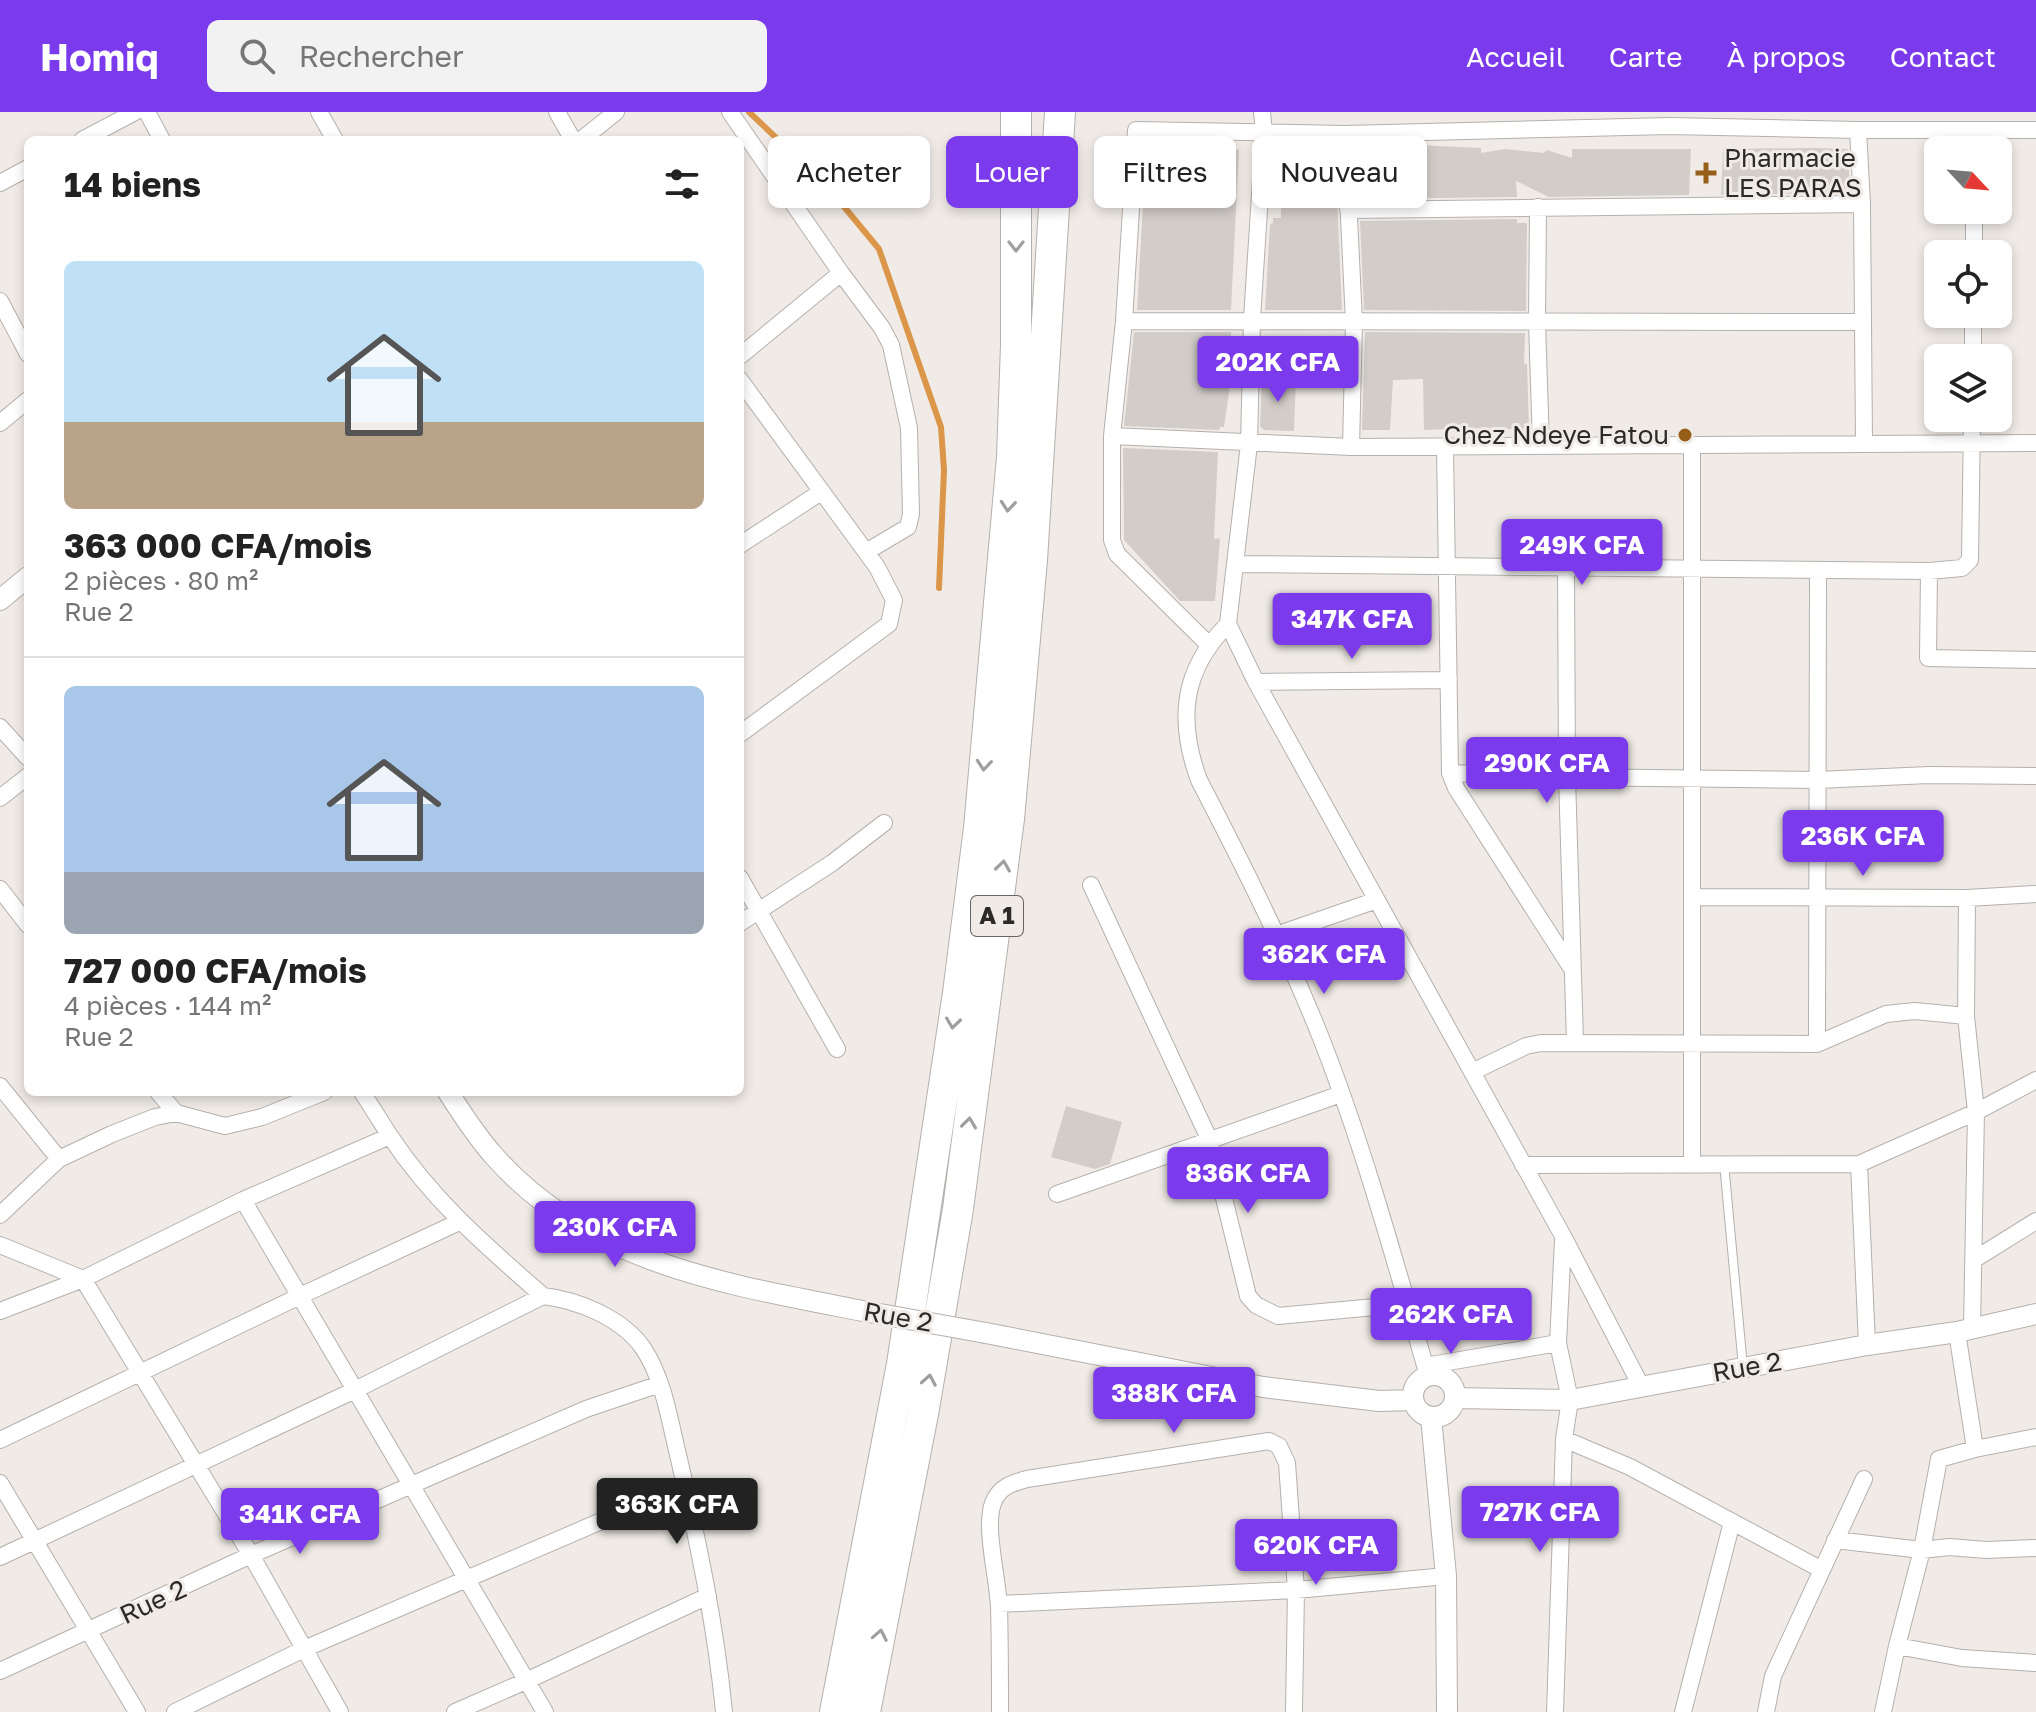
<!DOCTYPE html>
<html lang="fr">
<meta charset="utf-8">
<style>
body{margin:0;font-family:"Golos Text",sans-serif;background:#f2f2f2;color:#222;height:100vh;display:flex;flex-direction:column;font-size:30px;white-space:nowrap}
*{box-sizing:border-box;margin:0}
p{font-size:26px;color:#767676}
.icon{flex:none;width:44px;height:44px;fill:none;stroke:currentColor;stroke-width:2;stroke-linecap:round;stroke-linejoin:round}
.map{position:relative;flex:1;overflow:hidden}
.drawer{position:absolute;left:24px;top:24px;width:720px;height:960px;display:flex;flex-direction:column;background:#fff;border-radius:12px;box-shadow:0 4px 12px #0003}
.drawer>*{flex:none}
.guide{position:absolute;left:768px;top:24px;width:760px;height:72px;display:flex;gap:16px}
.needle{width:52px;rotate:116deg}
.tools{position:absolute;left:1924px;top:24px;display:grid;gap:16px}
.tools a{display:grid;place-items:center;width:88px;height:88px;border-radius:12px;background:#fff;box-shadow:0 4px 12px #0003;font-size:40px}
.price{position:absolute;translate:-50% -68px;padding:0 18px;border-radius:8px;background:#7c3aed;color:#fff;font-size:26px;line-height:52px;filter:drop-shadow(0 2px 4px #0008)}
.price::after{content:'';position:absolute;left:50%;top:48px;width:24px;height:18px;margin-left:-12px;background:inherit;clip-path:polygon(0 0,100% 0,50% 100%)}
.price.active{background:#222;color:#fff}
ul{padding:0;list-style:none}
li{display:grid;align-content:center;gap:16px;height:424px;padding:0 40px}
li+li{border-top:2px solid #e0e0e0}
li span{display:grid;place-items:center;height:248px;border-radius:12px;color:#555}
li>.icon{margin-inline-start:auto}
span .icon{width:144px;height:144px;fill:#fffc;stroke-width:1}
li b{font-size:34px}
h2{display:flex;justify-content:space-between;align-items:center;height:96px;padding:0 40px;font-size:34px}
.chip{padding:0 28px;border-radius:12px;background:#fff;box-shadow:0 4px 12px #0003;font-size:28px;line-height:72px}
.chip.active{background:#7c3aed;color:#fff}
header{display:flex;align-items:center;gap:48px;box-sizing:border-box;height:112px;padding:0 40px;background:#7c3aed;color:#fff}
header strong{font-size:38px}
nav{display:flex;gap:44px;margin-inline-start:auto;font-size:28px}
.search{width:560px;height:72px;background:#f2f2f2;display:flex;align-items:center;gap:20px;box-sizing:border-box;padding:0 28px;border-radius:12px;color:#767676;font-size:30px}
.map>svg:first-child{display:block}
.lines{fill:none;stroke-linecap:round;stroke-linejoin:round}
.stream{stroke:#db9649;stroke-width:6}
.building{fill:#d2cdc9}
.service-casing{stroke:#b5b0ac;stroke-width:10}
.minor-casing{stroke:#b5b0ac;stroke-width:18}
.tertiary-casing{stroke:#b5b0ac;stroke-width:22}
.motorway-casing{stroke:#b5b0ac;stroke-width:32}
.service{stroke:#fff;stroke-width:8}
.minor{stroke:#fff;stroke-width:16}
.tertiary{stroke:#fff;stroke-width:20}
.motorway{stroke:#fff;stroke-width:30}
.tertiary-bridge-casing{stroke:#b5b0ac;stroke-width:22;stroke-linecap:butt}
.tertiary-bridge{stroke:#fff;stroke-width:20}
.oneway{stroke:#a09f9e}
.poi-dot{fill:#965e19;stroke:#f0ebe6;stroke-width:3}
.labels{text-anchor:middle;stroke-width:6;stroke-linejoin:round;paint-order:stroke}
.shield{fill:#f0ebe6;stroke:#676461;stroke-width:2}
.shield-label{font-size:24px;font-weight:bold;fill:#2c2a28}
.poi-label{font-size:26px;fill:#2c2a28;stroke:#f0ebe6;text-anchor:start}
.street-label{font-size:26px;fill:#2c2a28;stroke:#f0ebe6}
</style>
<header>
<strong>Homiq</strong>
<div class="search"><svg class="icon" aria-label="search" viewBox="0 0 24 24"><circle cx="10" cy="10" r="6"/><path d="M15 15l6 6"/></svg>Rechercher</div>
<nav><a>Accueil</a><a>Carte</a><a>À propos</a><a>Contact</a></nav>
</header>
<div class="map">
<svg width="2036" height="1600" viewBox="0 0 2036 1600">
<rect width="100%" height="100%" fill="#f0ebe6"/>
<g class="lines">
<path class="stream" d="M749,0L826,73L879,137L941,315L944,358L939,476"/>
</g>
<path class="building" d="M1210,30L1224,31L1226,34L1239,38L1231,198H1137L1146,39L1201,36V31Z
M1396,32L1481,36V41L1505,37L1544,41L1547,38L1572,46V37H1691L1689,83L1549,85L1516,69L1517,85L1359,87L1357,35Z
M1281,35L1335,38L1342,198H1265L1270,112L1273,111V106H1281Z
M1812,36L1848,37L1850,81L1721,83L1723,37Z
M1517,107V111H1527L1526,199L1364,198L1360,109Z
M1134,220H1231L1230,273L1224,315H1220L1219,318L1124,314Z
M1365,220L1525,221L1524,252H1527L1529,318L1482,316L1424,318L1423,267L1393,268L1390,318H1362Z
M1262,266H1296L1294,319L1264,318L1260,314Z
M1123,336L1218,340L1214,427L1220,426L1215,489H1180L1124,428Z
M1066,994L1122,1010L1110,1052L1095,1057L1051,1045Z"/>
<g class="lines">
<g class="service-casing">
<path id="service" d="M1724,1051L1743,1255"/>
</g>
<g class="minor-casing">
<path id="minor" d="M147,0L162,28
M319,0L335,28
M557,0L573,28
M730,0L841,161L882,216L891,233L909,316L911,402L908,415L866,440
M1262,0L1264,20L1252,207L1249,332L1228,512L1256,570L1563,1124L1641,1274
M1858,18L1862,92L1864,331
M1345,22L1354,210L1351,335
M82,28L135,0
M581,28L616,0
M1975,38V18
M0,71L28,56
M1538,95L1537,211L1541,334
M1348,98L1862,92
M1974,142V98
M0,189L28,242
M1124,209L1862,210
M740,244L841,161
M1973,246V202
M740,268L877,455L894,488L889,512L740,622
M0,311L28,288
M1112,324L1351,335L2036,331
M1692,333V1051
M1445,335L1450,661L1456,676L1572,857
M740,433L821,380
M1235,452L1929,459L1962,456L1970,448L1972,306
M1566,455L1567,665L1575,929
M1929,459L1928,546L2036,548
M1228,512C1182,558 1177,608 1199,668C1242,751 1284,834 1319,921C1363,1032 1395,1149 1428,1264
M1208,532L1117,442L1112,428V324L1124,209L1136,18L1345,22L1669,14L1858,18H2036
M1256,570L1449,568
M0,615L28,646
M1450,661L1567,665L1817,668L1929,663L2036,664
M0,686L28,664
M740,766L837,937
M1091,773L1210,1029L1248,1184L1256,1193L1278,1204L1407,1192
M0,777L28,813
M1692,785L1967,786L2036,782
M1967,786L1966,904L1976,1000L1972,1216
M740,811L832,751L884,711
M1276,823L1377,788
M1817,932L1818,458
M1472,960L1526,934L1541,931L1817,932L1886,902L1915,899L1966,904
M0,974L59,1047
M158,980L176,1001
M362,980L390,1024
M1859,1052L1867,1233
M1523,1053L1859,1052L1976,1000L2036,968
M1057,1082L1341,982
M243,1088L545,1600
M0,1103L59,1047L112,1022L155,1005L176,1001L225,1014L262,1005L324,980
M0,1133L83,1167L251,1443L340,1600
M1975,1147L2036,1109
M0,1199L83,1167L243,1088L390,1024C432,1088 486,1134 543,1184
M1957,1220L1975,1337
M1425,1254L1558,1231L1563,1128
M1564,1327L1630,1355L1822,1458
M0,1328L300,1184L459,1110
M0,1371L137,1600
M1835,1428L1922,1438L1949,1435L1986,1438L2036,1436
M0,1445L355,1278L543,1184C578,1188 622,1206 643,1236C664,1267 670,1311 679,1347C698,1430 716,1515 724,1600
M999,1492L1296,1478L1446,1464
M1897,1534L1962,1546L2036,1551
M0,1559L251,1443L586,1297L660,1272
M175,1600L304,1537L685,1373
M455,1600L526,1569L708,1484
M1000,1600C1000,1565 1000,1530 999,1495C998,1467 984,1416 993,1391C999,1375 1012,1371 1027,1367L1269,1329L1279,1334L1287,1351L1296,1478L1294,1600
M1555,1600L1564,1327L1570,1288L1558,1231
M1683,1600L1732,1410
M1766,1600L1773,1564L1864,1367
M1883,1600L1897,1534L1922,1438L1939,1347L1975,1337L2036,1325"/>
</g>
<g class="tertiary-casing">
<path id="tertiary" d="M0,488L28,465
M448,980C462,1002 477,1025 494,1044C589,1152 730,1173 863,1199
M986,1221L1263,1275L1379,1289L1413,1288
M1413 1284a21 21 0 1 1 42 0a21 21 0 1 1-42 0Z
M1455,1286L1570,1288L1867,1233L1957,1220L2036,1202
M1431,1305L1446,1464L1447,1600"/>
</g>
<g class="motorway-casing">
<path id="motorway" d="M835,1600L902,1252L958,881L979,716L1012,345L1016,233V0
M865,1600L923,1302L958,1097L1009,707L1032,448L1060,0"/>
</g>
<use href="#service" class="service"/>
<use href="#minor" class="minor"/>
<use href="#tertiary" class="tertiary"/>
<use href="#motorway" class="motorway"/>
<g class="tertiary-bridge-casing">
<path id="tertiary-bridge" d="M863,1199L986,1221"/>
</g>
<use href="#tertiary-bridge" class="tertiary-bridge"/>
</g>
<defs><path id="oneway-chevron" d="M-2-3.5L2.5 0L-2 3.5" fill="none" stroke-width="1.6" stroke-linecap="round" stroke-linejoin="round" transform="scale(2)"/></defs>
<g class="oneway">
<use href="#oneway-chevron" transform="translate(1016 134) rotate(90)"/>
<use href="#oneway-chevron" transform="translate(1008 394) rotate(95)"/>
<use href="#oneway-chevron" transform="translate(984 653) rotate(95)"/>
<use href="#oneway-chevron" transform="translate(1003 754) rotate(-82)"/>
<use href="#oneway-chevron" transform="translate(953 911) rotate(98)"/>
<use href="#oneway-chevron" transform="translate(969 1011) rotate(-83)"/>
<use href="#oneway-chevron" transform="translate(929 1268) rotate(-80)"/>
<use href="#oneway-chevron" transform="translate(880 1523) rotate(-79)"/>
</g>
<g class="poi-dot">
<path d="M1702 49h8v8h8v8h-8v8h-8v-8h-8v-8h8z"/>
<circle cx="1685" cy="323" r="8"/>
</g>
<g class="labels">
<rect class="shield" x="971" y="784" width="52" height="40" rx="6"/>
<g class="shield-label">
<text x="997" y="812">A 1</text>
</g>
<g class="poi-label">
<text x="1724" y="55">Pharmacie<tspan x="1724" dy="30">LES PARAS</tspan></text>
<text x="1669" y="332" text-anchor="end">Chez Ndeye Fatou</text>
</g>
<g class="street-label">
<text transform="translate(898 1205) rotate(10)" y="9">Rue 2</text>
<text transform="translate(1747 1255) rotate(-10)" y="9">Rue 2</text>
<text transform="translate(153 1490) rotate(-25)" y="9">Rue 2</text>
</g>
</g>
</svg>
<div class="tools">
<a><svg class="needle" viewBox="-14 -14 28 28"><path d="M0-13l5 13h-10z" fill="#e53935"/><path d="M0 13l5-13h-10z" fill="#767676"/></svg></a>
<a><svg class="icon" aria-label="locate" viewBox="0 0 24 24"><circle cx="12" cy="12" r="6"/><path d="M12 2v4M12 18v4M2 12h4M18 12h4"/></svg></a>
<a><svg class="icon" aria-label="layers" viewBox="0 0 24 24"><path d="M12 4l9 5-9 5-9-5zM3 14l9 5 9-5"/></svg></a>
</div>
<b class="price" style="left:1278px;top:292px">202K CFA</b>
<b class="price" style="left:1582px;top:475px">249K CFA</b>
<b class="price" style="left:1352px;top:549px">347K CFA</b>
<b class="price" style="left:1547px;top:693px">290K CFA</b>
<b class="price" style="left:1863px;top:766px">236K CFA</b>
<b class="price" style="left:1324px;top:884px">362K CFA</b>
<b class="price" style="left:1248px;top:1103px">836K CFA</b>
<b class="price" style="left:615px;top:1157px">230K CFA</b>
<b class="price" style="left:1451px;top:1244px">262K CFA</b>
<b class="price" style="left:1174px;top:1323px">388K CFA</b>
<b class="price active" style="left:677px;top:1434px">363K CFA</b>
<b class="price" style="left:1540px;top:1442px">727K CFA</b>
<b class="price" style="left:300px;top:1444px">341K CFA</b>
<b class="price" style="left:1316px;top:1475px">620K CFA</b>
<div class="guide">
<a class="chip">Acheter</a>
<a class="chip active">Louer</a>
<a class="chip">Filtres</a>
<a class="chip">Nouveau</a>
</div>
<section class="drawer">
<h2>14 biens<svg class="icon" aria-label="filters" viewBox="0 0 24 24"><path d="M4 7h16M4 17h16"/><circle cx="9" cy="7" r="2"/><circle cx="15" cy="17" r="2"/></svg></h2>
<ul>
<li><span style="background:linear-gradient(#bfe0f5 65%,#b9a48a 0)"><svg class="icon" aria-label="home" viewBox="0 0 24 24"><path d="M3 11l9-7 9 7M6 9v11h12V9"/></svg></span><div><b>363 000 CFA/mois</b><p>2 pièces · 80 m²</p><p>Rue 2</p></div></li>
<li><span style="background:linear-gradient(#a9c7e8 75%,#9aa5b1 0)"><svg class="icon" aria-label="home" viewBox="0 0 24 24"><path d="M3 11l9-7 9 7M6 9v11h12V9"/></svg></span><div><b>727 000 CFA/mois</b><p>4 pièces · 144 m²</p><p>Rue 2</p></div></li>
</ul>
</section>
</div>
